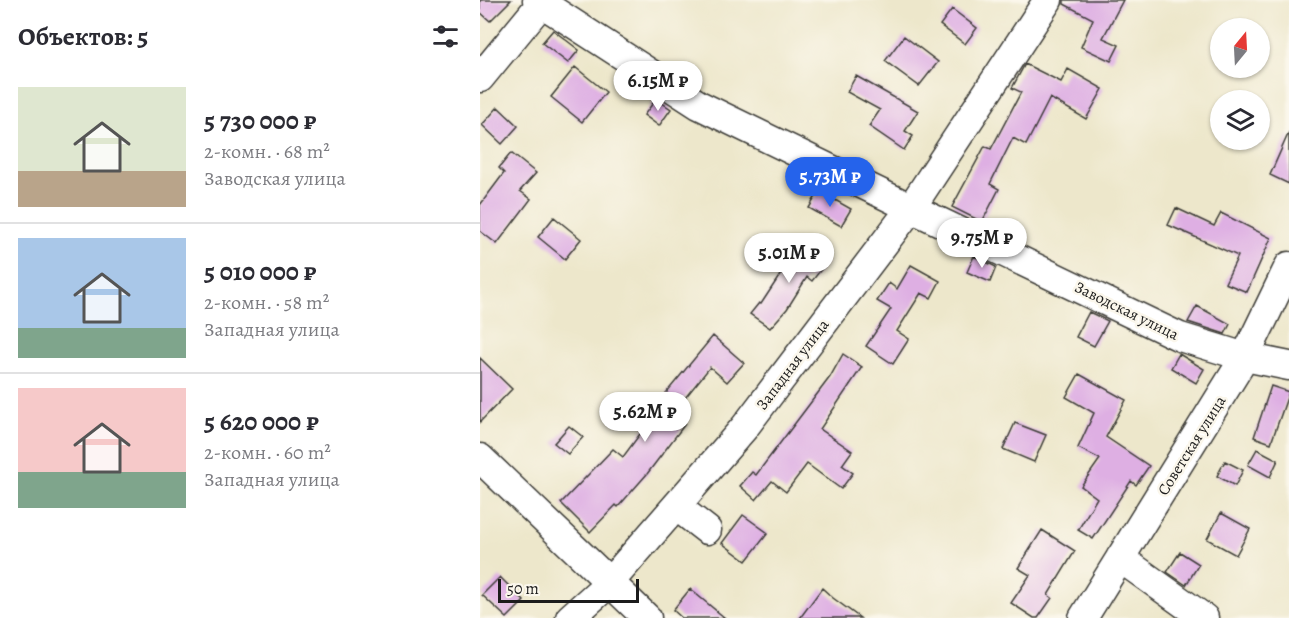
<!DOCTYPE html>
<html lang="ru">
<meta charset="utf-8">
<style>
body{margin:0;font-family:Alegreya,serif;background:#f2f2f3;color:#2b2b33;height:100vh;display:flex;flex-direction:column;font-size:22px;white-space:nowrap}
*{box-sizing:border-box;margin:0}
p{font-size:20px;color:#7c7c81}
.icon{flex:none;width:33px;height:33px;fill:none;stroke:currentColor;stroke-width:2;stroke-linecap:round;stroke-linejoin:round}
.map{position:relative;flex:1;overflow:hidden}
.details{display:flex;flex-direction:column;background:#fff;width:480px}
.details>*{flex:none}
.needle{width:39px;rotate:18deg}
.fabs{position:absolute;left:730px;top:18px;display:grid;gap:12px}
.fabs a{display:grid;place-items:center;width:60px;height:60px;border-radius:50%;background:#fff;box-shadow:0 2px 4px #0004;font-size:30px}
.scale{position:absolute;left:18px;bottom:15px;width:141px;box-sizing:border-box;padding-left:6px;border:3px solid #1c1c1c;border-top:0;font-size:16px;line-height:21px;white-space:nowrap;color:#1c1c1c;-webkit-text-stroke:4px #fbf7ec;paint-order:stroke}
.price{position:absolute;translate:-50% -51px;padding:0 14px;border-radius:21px;background:#fff;color:#222;font-size:20px;line-height:39px;filter:drop-shadow(0 2px 3px #0008)}
.price::after{content:'';position:absolute;left:50%;top:36px;width:18px;height:14px;margin-left:-9px;background:inherit;clip-path:polygon(0 0,100% 0,50% 100%)}
.price.selected{background:#2563eb;color:#fff}
ul{padding:0;list-style:none}
li{display:flex;align-items:center;gap:18px;height:150px;padding:0 18px}
li+li{border-top:2px solid #e1e1e2}
li span{display:grid;place-items:center;flex:none;width:168px;height:120px;border-radius:0px;color:#555}
li>.icon{margin-inline-start:auto}
span .icon{width:72px;height:72px;fill:#fffc;stroke-width:1}
li b{font-size:26px}
h2{display:flex;justify-content:space-between;align-items:center;height:72px;padding:0 18px;font-size:26px}
main{display:flex;flex:1;min-height:0}
.map>svg:first-child{display:block}
.building{fill:#deafe3}
.lines{fill:none;stroke-linecap:round;stroke-linejoin:round}
.minor-casing{stroke:#3b3a36;stroke-width:31}
.minor{stroke:#fff;stroke-width:28}
.labels{text-anchor:middle;stroke-width:5;stroke-linejoin:round;paint-order:stroke}
.street-label{font-size:16px;fill:#1c1c1c;stroke:#fbf7ec}
</style>
<main>
<section class="details">
<h2>Объектов: 5<svg class="icon" aria-label="filters" viewBox="0 0 24 24"><path d="M4 7h16M4 17h16"/><circle cx="9" cy="7" r="2"/><circle cx="15" cy="17" r="2"/></svg></h2>
<ul>
<li><span style="background:linear-gradient(#dfe7d0 70%,#b9a48a 0)"><svg class="icon" aria-label="home" viewBox="0 0 24 24"><path d="M3 11l9-7 9 7M6 9v11h12V9"/></svg></span><div><b>5 730 000 ₽</b><p>2-комн. · 68 m²</p><p>Заводская улица</p></div></li>
<li><span style="background:linear-gradient(#a9c7e8 75%,#7fa58c 0)"><svg class="icon" aria-label="home" viewBox="0 0 24 24"><path d="M3 11l9-7 9 7M6 9v11h12V9"/></svg></span><div><b>5 010 000 ₽</b><p>2-комн. · 58 m²</p><p>Западная улица</p></div></li>
<li><span style="background:linear-gradient(#f6c9c9 70%,#7fa58c 0)"><svg class="icon" aria-label="home" viewBox="0 0 24 24"><path d="M3 11l9-7 9 7M6 9v11h12V9"/></svg></span><div><b>5 620 000 ₽</b><p>2-комн. · 60 m²</p><p>Западная улица</p></div></li>
</ul>
</section>
<div class="map">
<svg width="809" height="618" viewBox="0 0 809 618">
<rect width="100%" height="100%" fill="#fbf7ec"/>
<filter id="ink" filterUnits="userSpaceOnUse"><feTurbulence type="fractalNoise" baseFrequency=".0167" numOctaves="2"/><feDisplacementMap in="SourceGraphic" scale="12" xChannelSelector="R" yChannelSelector="G"/><feConvolveMatrix kernelMatrix="1 2 1 2 8 2 1 2 1" color-interpolation-filters="sRGB"/></filter>
<filter id="wash" filterUnits="userSpaceOnUse"><feTurbulence type="fractalNoise" baseFrequency=".008" numOctaves="4" result="noise"/><feDisplacementMap in="SourceGraphic" scale="24" xChannelSelector="R" yChannelSelector="G"/><feGaussianBlur stdDeviation="1.35" result="paint"/><feColorMatrix in="noise" values="0 0 0 0 0 0 0 0 0 0 0 0 0 0 0 0 0 1.4 0 .05"/><feComposite in="paint" operator="in"/></filter>
<g filter="url(#wash)">
<rect width="100%" height="100%" fill="#ede7cb"/>
<g id="blocks">
<path class="building" d="M0,0H31L10,21L0,12Z
M584,0H643L623,38L639,45L631,61L601,47L613,19L584,4Z
M472,9L497,28L485,44L460,25Z
M73,30L99,50L88,63L62,43Z
M424,36L458,62L439,86L405,61Z
M545,64L581,82L588,69L623,89L606,119L570,98L546,145L533,138L510,184L519,189L502,222L472,207L505,146L511,149L541,92L532,88Z
M95,67L126,92L102,122L71,97Z
M376,76L438,111L425,131L433,136L424,150L389,126L400,110L367,92Z
M176,99L191,109L179,126L164,115Z
M18,107L38,126L22,144L2,125Z
M809,132V184L790,175Z
M31,153L56,173L40,191L51,199L17,244L0,231V205L24,173L19,168Z
M339,191L371,209L361,226L329,208Z
M696,208L734,226L741,213L791,238L767,292L745,283L758,256L688,225Z
M74,217L101,239L85,259L58,237Z
M320,242L347,262L332,281L327,277L307,309L290,328L270,314L279,303L281,304L308,263L306,261Z
M494,256L516,267L510,282L487,272Z
M431,265L460,281L451,298L441,293L417,331L429,339L413,364L386,346L411,309L397,301L409,283L417,289Z
M717,306L750,324L745,334L708,322Z
M609,312L628,321L614,346L596,337Z
M233,336L264,363L247,382L230,367L192,414L205,424L167,474L138,507L136,505L110,532L81,503L133,449L143,457L189,395L186,393Z
M363,354L382,367L340,429L372,451L362,465L373,473L361,489L327,464L306,492L292,481L276,500L260,486L272,472L276,475L350,377Z
M699,354L724,369L716,383L691,368Z
M0,358L32,389L0,422Z
M599,374L646,400L626,437L669,466L656,485L651,481L613,539L598,530L617,498L601,486L620,459L598,448L614,413L586,397Z
M791,386L809,392L791,443L774,437Z
M535,423L566,435L554,462L523,449Z
M89,426L103,437L88,454L74,443Z
M777,449L798,460L790,477L768,465Z
M745,461L763,470L755,486L737,476Z
M741,513L770,529L756,555L727,539Z
M263,515L288,533L266,561L242,543Z
M562,530L595,551L568,595L572,598L558,618H554L531,603L550,575L538,568Z
M700,552L719,564L706,585L687,572Z
M20,577L44,601L27,618L2,595Z
M342,588L353,598L380,618H320Z
M210,589L245,618H202L193,610Z"/>
</g>
</g>
<g filter="url(#ink)">
<use href="#blocks" fill-opacity="0" stroke="#3b3a36" stroke-width="1.5"/>
<g class="lines">
<g class="minor-casing">
<path id="minor" d="M57,0L219,105L431,208L700,337L765,357L809,366
M0,78L64,0
M0,458L167,618
M196,506L227,530
M640,558L724,618
M90,618L129,583L264,428L431,208L568,0
M603,618L765,357L809,266"/>
</g>
<use href="#minor" class="minor"/>
</g>
</g>
<g class="labels">
<g class="street-label">
<text transform="translate(647 310) rotate(26)" y="6">Заводская улица</text>
<text transform="translate(312 364) rotate(-53)" y="6">Западная улица</text>
<text transform="translate(711 445) rotate(-58)" y="6">Советская улица</text>
</g>
</g>
</svg>
<div class="fabs">
<a><svg class="needle" viewBox="-14 -14 28 28"><path d="M0-13l5 13h-10z" fill="#e53935"/><path d="M0 13l5-13h-10z" fill="#7c7c81"/></svg></a>
<a><svg class="icon" aria-label="layers" viewBox="0 0 24 24"><path d="M12 4l9 5-9 5-9-5zM3 14l9 5 9-5"/></svg></a>
</div>
<div class="scale">50 m</div>
<b class="price" style="left:178px;top:112px">6.15M ₽</b>
<b class="price selected" style="left:350px;top:208px">5.73M ₽</b>
<b class="price" style="left:502px;top:269px">9.75M ₽</b>
<b class="price" style="left:309px;top:284px">5.01M ₽</b>
<b class="price" style="left:165px;top:443px">5.62M ₽</b>
</div>
</main>
